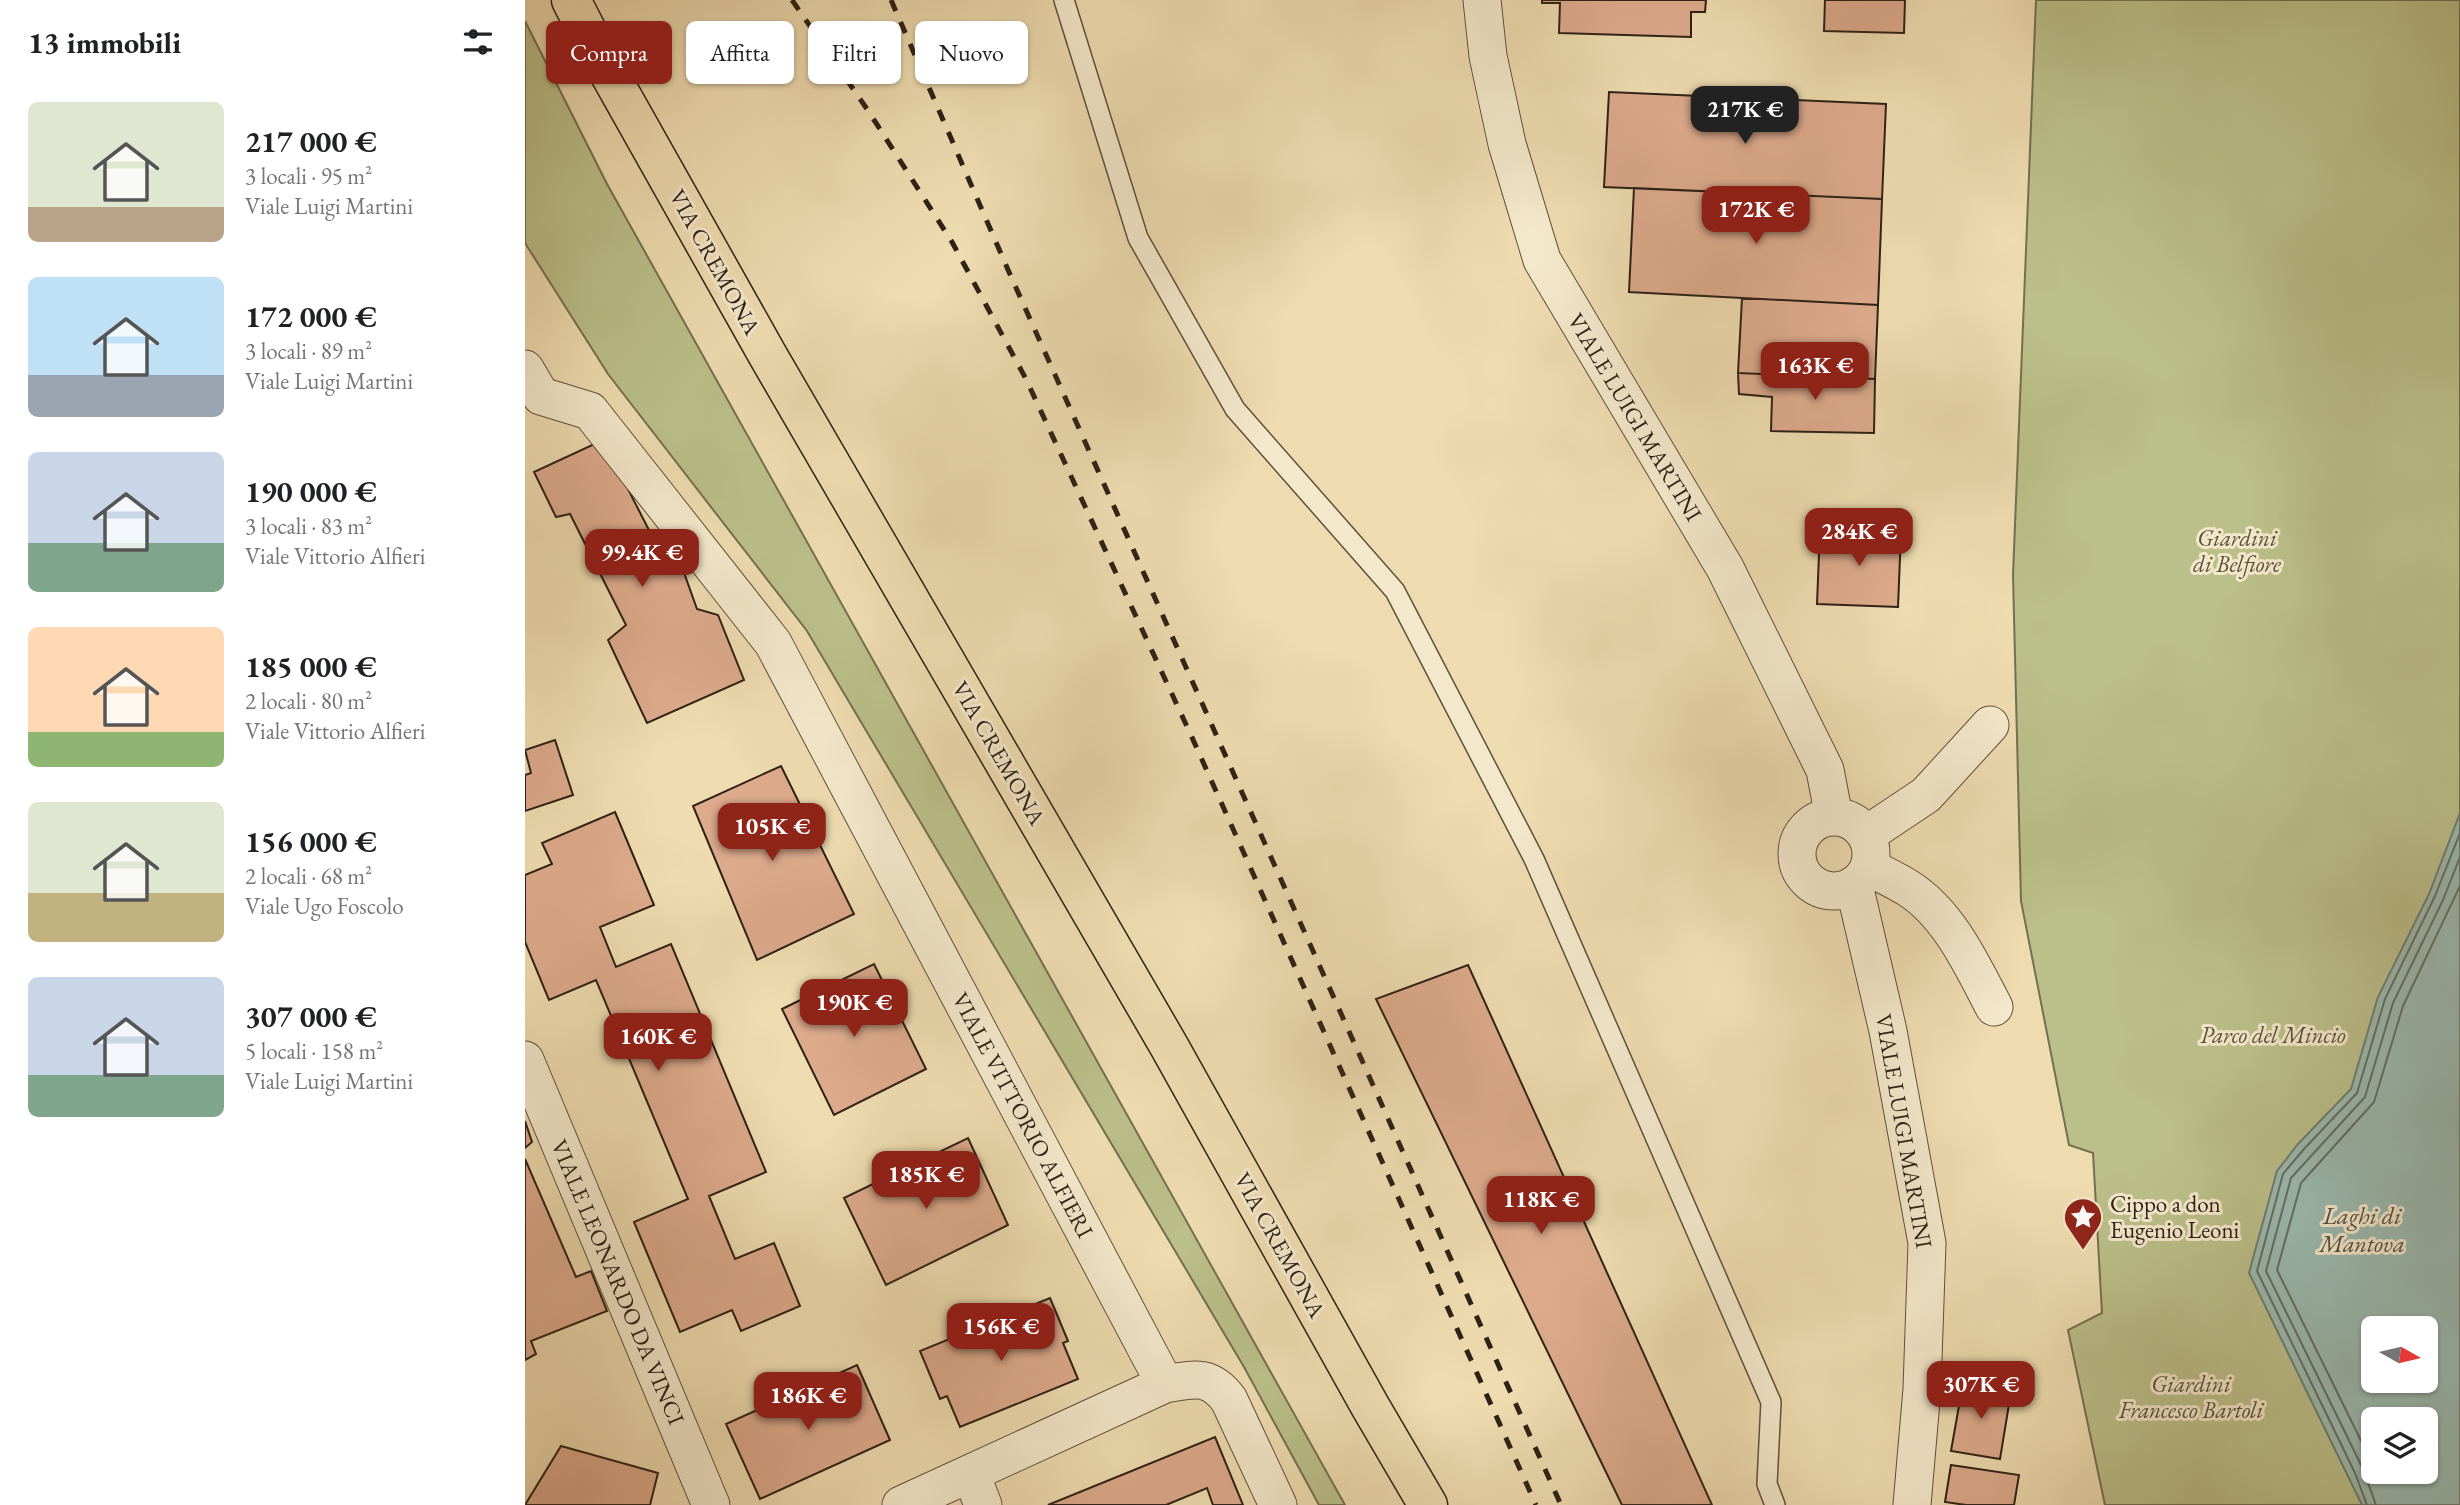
<!DOCTYPE html>
<html lang="it">
<meta charset="utf-8">
<style>
body{margin:0;font-family:"EB Garamond",serif;background:#f6f6f6;color:#202124;height:100vh;display:flex;flex-direction:column;font-size:26px;white-space:nowrap}
*{box-sizing:border-box;margin:0}
p{font-size:23px;color:#757577}
.icon{flex:none;width:38px;height:38px;fill:none;stroke:currentColor;stroke-width:2;stroke-linecap:round;stroke-linejoin:round}
.map{position:relative;flex:1;overflow:hidden}
.panel{display:flex;flex-direction:column;background:#fff;width:525px}
.panel>*{flex:none}
.banner{position:absolute;left:21px;top:21px;width:665px;height:63px;display:flex;gap:14px}
.needle{width:46px;rotate:98deg}
.tools{position:absolute;left:1836px;top:1316px;display:grid;gap:14px}
.tools a{display:grid;place-items:center;width:77px;height:77px;border-radius:10px;background:#fff;box-shadow:0 2px 5px #0004;font-size:35px}
.price{position:absolute;translate:-50% -60px;padding:0 16px;border-radius:14px;background:#8f2418;color:#fff;font-size:23px;line-height:46px;filter:drop-shadow(0 2px 4px #0008)}
.price::after{content:'';position:absolute;left:50%;top:42px;width:21px;height:16px;margin-left:-10px;background:inherit;clip-path:polygon(0 0,100% 0,50% 100%)}
.price.selected{background:#222;color:#fff}
ul{padding:0;list-style:none}
li{display:flex;align-items:center;gap:21px;height:175px;padding:0 28px}
li span{display:grid;place-items:center;flex:none;width:196px;height:140px;border-radius:10px;color:#555}
li>.icon{margin-inline-start:auto}
span .icon{width:84px;height:84px;fill:#fffc;stroke-width:1}
li b{font-size:30px}
h2{display:flex;justify-content:space-between;align-items:center;height:84px;padding:0 28px;font-size:30px}
.pill{padding:0 24px;border-radius:10px;background:#fff;box-shadow:0 2px 5px #0004;font-size:24px;line-height:63px}
.pill.selected{background:#8f2418;color:#fff}
main{display:flex;flex:1;min-height:0}
.map>svg:first-child{display:block}
.green{fill:#bbbf89;stroke:#747050;stroke-width:2;fill-rule:evenodd}
.water{fill:#9abab1;stroke:#6f7d73;stroke-width:2;fill-rule:evenodd}
.lines{fill:none;stroke-linecap:round;stroke-linejoin:round}
.shore{stroke:#646e64;stroke-width:2}
.building{fill:#ddaa8c;stroke:#2e2117;stroke-width:2}
.lane-casing{stroke:#5e503d;stroke-width:22}
.street-casing{stroke:#5e503d;stroke-width:39}
.primary-casing{stroke:#2e2117;stroke-width:41}
.lane{stroke:#f4e8cc;stroke-width:19}
.street{stroke:#f4e8cc;stroke-width:37}
.primary{stroke:#eedcb0;stroke-width:38}
.rail{stroke:#2e2117;stroke-width:5;stroke-dasharray:12 12;stroke-linecap:butt}
.labels{text-anchor:middle;stroke-width:6;stroke-linejoin:round;paint-order:stroke}
.street-label{font-size:23px;fill:#2e2117;stroke:#f4e8cc}
.park-label{font-size:23px;font-style:italic;fill:#585039;stroke:#f4e8cc}
.poi-label{font-size:23px;fill:#2e2117;stroke:#f4e8cc;text-anchor:start}
.water-label{font-size:24px;font-style:italic;fill:#4e4f45;stroke:#f4e8cc}
</style>
<main>
<section class="panel">
<h2>13 immobili<svg class="icon" aria-label="filters" viewBox="0 0 24 24"><path d="M4 7h16M4 17h16"/><circle cx="9" cy="7" r="2"/><circle cx="15" cy="17" r="2"/></svg></h2>
<ul>
<li><span style="background:linear-gradient(#dfe7d0 75%,#b9a48a 0)"><svg class="icon" aria-label="home" viewBox="0 0 24 24"><path d="M3 11l9-7 9 7M6 9v11h12V9"/></svg></span><div><b>217 000 €</b><p>3 locali · 95 m²</p><p>Viale Luigi Martini</p></div></li>
<li><span style="background:linear-gradient(#bfe0f5 70%,#9aa5b1 0)"><svg class="icon" aria-label="home" viewBox="0 0 24 24"><path d="M3 11l9-7 9 7M6 9v11h12V9"/></svg></span><div><b>172 000 €</b><p>3 locali · 89 m²</p><p>Viale Luigi Martini</p></div></li>
<li><span style="background:linear-gradient(#c9d6e8 65%,#7fa58c 0)"><svg class="icon" aria-label="home" viewBox="0 0 24 24"><path d="M3 11l9-7 9 7M6 9v11h12V9"/></svg></span><div><b>190 000 €</b><p>3 locali · 83 m²</p><p>Viale Vittorio Alfieri</p></div></li>
<li><span style="background:linear-gradient(#ffd9b3 75%,#8fb573 0)"><svg class="icon" aria-label="home" viewBox="0 0 24 24"><path d="M3 11l9-7 9 7M6 9v11h12V9"/></svg></span><div><b>185 000 €</b><p>2 locali · 80 m²</p><p>Viale Vittorio Alfieri</p></div></li>
<li><span style="background:linear-gradient(#dfe7d0 65%,#c2b280 0)"><svg class="icon" aria-label="home" viewBox="0 0 24 24"><path d="M3 11l9-7 9 7M6 9v11h12V9"/></svg></span><div><b>156 000 €</b><p>2 locali · 68 m²</p><p>Viale Ugo Foscolo</p></div></li>
<li><span style="background:linear-gradient(#c9d6e8 70%,#7fa58c 0)"><svg class="icon" aria-label="home" viewBox="0 0 24 24"><path d="M3 11l9-7 9 7M6 9v11h12V9"/></svg></span><div><b>307 000 €</b><p>5 locali · 158 m²</p><p>Viale Luigi Martini</p></div></li>
</ul>
</section>
<div class="map">
<svg width="1935" height="1505" viewBox="0 0 1935 1505">
<rect width="100%" height="100%" fill="#eedcb0"/>
<filter id="stains"><feTurbulence type="fractalNoise" baseFrequency=".00286" numOctaves="4"/><feColorMatrix values="0 0 0 0 .2 0 0 0 0 .09 0 0 0 0 .02 0 0 0 .5 -.17"/></filter>
<radialGradient id="worn" r=".72"><stop offset=".6" stop-color="#630" stop-opacity="0"/><stop offset="1" stop-color="#630" stop-opacity=".3"/></radialGradient>
<path class="green" d="M1511,0H1935V1505H1580L1543,1330L1577,1313L1568,1153L1544,1145L1496,901L1488,575ZM1848,1328H1900V1381H1848ZM1848,1419H1900V1472H1848Z
M0,21L82,184L820,1505H794L719,1367L282,631L83,374L0,243Z"/>
<path class="water" d="M1935,813V1505H1837L1724,1273L1752,1171L1773,1144L1826,1089L1853,997L1904,894ZM1848,1328H1900V1381H1848ZM1848,1419H1900V1472H1848Z"/>
<g class="lines">
<path class="shore" d="M1848,1465L1752,1270L1776,1183L1849,1102L1878,1006L1935,886
M1842,1505L1830,1473L1732,1271L1758,1174L1779,1149L1832,1093L1860,999L1910,896L1935,833
M1851,1505L1838,1469L1741,1271L1766,1178L1840,1097L1868,1003L1918,900L1935,857"/>
</g>
<path class="building" d="M1017,0H1181L1180,12H1166V37L1034,33L1035,3H1017Z
M1300,0H1380L1379,33L1299,31Z
M1084,92L1361,104L1357,199L1079,187Z
M1109,188L1357,199L1353,305L1104,292Z
M1217,298L1353,305L1350,379L1213,373Z
M1213,373L1350,379L1349,433L1246,431L1247,397L1214,394Z
M78,440L129,540L147,539L172,609L193,615L219,680L122,723L83,640L101,625L45,514L31,517L9,472Z
M1295,529L1376,533L1373,607L1292,604Z
M30,740L48,795L0,811V775L6,773L0,750Z
M256,766L329,914L232,960L168,806Z
M90,812L129,905L75,927L91,967L146,944L241,1172L184,1196L210,1259L249,1243L275,1306L216,1331L207,1310L155,1332L109,1222L163,1199L71,980L24,1000L0,942V875L27,864L17,843Z
M349,964L401,1069L309,1115L257,1009Z
M943,965L1187,1505H1097L851,999Z
M0,1121L7,1142L0,1148Z
M443,1138L483,1225L361,1285L319,1198Z
M0,1159L51,1277L66,1271L82,1311L6,1341L11,1354L0,1360Z
M525,1298L543,1341L538,1343L553,1379L435,1427L422,1396L415,1399L395,1351Z
M332,1365L365,1440L235,1499L201,1424Z
M1438,1383L1486,1392L1475,1459L1426,1451Z
M690,1437L718,1505H688L682,1488L641,1505H523Z
M36,1446L133,1473L125,1505H0Z
M1426,1465L1494,1475L1489,1505H1441L1420,1502Z"/>
<g class="lines">
<g class="lane-casing">
<path id="lane" d="M539,0L613,238L710,409L870,591L1009,859L1246,1402L1242,1484L1250,1505"/>
</g>
<g class="street-casing">
<path id="street" d="M957,0L963,56L982,144L1017,260L1200,568L1300,770L1309,817
M0,369L16,396L65,411L248,643L640,1384
M1272 854a37 37 0 1 1 74 0a37 37 0 1 1-74 0Z
M1341,835L1401,795L1465,725
M1344,867C1357,874 1370,880 1383,888C1424,914 1447,965 1469,1007
M1329,885L1363,1031L1402,1243L1397,1389L1387,1505
M0,1060L186,1505
M446,1474L458,1505
M376,1505L640,1384C669,1379 685,1374 704,1400L753,1505"/>
</g>
<g class="primary-casing">
<path id="primary" d="M46,0L80,66L242,354L644,1046L845,1406L903,1505"/>
</g>
<use href="#lane" class="lane"/>
<use href="#street" class="street"/>
<use href="#primary" class="primary"/>
<path class="rail" d="M267,0L344,112L427,242L501,379L665,733L1011,1505
M366,0L484,272L1036,1505"/>
</g>
<defs>
<g id="sight-pin" transform="scale(2.0125)"><path d="M0 17L-7.5 6A9.5 9.5 0 1 1 7.5 6Z" fill="#8f2418" stroke="#f4e8cc"/><path d="M0-6L1.8-2.2L6-1.7L2.9 1.2L3.7 5.4L0 3.3L-3.7 5.4L-2.9 1.2L-6-1.7L-1.8-2.2Z" fill="#fff"/></g>
</defs>
<g fill-rule="evenodd">
<use href="#sight-pin" x="1558" y="1217"/>
</g>
<g class="labels">
<g class="street-label">
<text transform="translate(190 262) rotate(61)" y="8">VIA CREMONA</text>
<text transform="translate(1110 417) rotate(59)" y="8">VIALE LUIGI MARTINI</text>
<text transform="translate(474 753) rotate(60)" y="8">VIA CREMONA</text>
<text transform="translate(498 1115) rotate(62)" y="8">VIALE VITTORIO ALFIERI</text>
<text transform="translate(1379 1131) rotate(80)" y="8">VIALE LUIGI MARTINI</text>
<text transform="translate(755 1245) rotate(61)" y="8">VIA CREMONA</text>
<text transform="translate(93 1282) rotate(67)" y="8">VIALE LEONARDO DA VINCI</text>
</g>
<g class="park-label">
<text x="1712" y="546">Giardini<tspan x="1712" dy="26">di Belfiore</tspan></text>
<text x="1748" y="1043">Parco del Mincio</text>
<text x="1666" y="1392">Giardini<tspan x="1666" dy="26">Francesco Bartoli</tspan></text>
</g>
<g class="poi-label">
<text x="1585" y="1212">Cippo a don<tspan x="1585" dy="26">Eugenio Leoni</tspan></text>
</g>
<g class="water-label">
<text x="1837" y="1224">Laghi di<tspan x="1837" dy="28">Mantova</tspan></text>
</g>
</g>
<rect width="100%" height="100%" filter="url(#stains)"/>
<rect width="100%" height="100%" fill="url(#worn)"/>
</svg>
<div class="tools">
<a><svg class="needle" viewBox="-14 -14 28 28"><path d="M0-13l5 13h-10z" fill="#e53935"/><path d="M0 13l5-13h-10z" fill="#757577"/></svg></a>
<a><svg class="icon" aria-label="layers" viewBox="0 0 24 24"><path d="M12 4l9 5-9 5-9-5zM3 14l9 5 9-5"/></svg></a>
</div>
<b class="price selected" style="left:1220px;top:146px">217K €</b>
<b class="price" style="left:1231px;top:246px">172K €</b>
<b class="price" style="left:1290px;top:402px">163K €</b>
<b class="price" style="left:1334px;top:568px">284K €</b>
<b class="price" style="left:117px;top:589px">99.4K €</b>
<b class="price" style="left:247px;top:863px">105K €</b>
<b class="price" style="left:329px;top:1039px">190K €</b>
<b class="price" style="left:133px;top:1073px">160K €</b>
<b class="price" style="left:401px;top:1211px">185K €</b>
<b class="price" style="left:1016px;top:1236px">118K €</b>
<b class="price" style="left:476px;top:1363px">156K €</b>
<b class="price" style="left:1456px;top:1421px">307K €</b>
<b class="price" style="left:283px;top:1432px">186K €</b>
<div class="banner">
<a class="pill selected">Compra</a>
<a class="pill">Affitta</a>
<a class="pill">Filtri</a>
<a class="pill">Nuovo</a>
</div>
</div>
</main>
